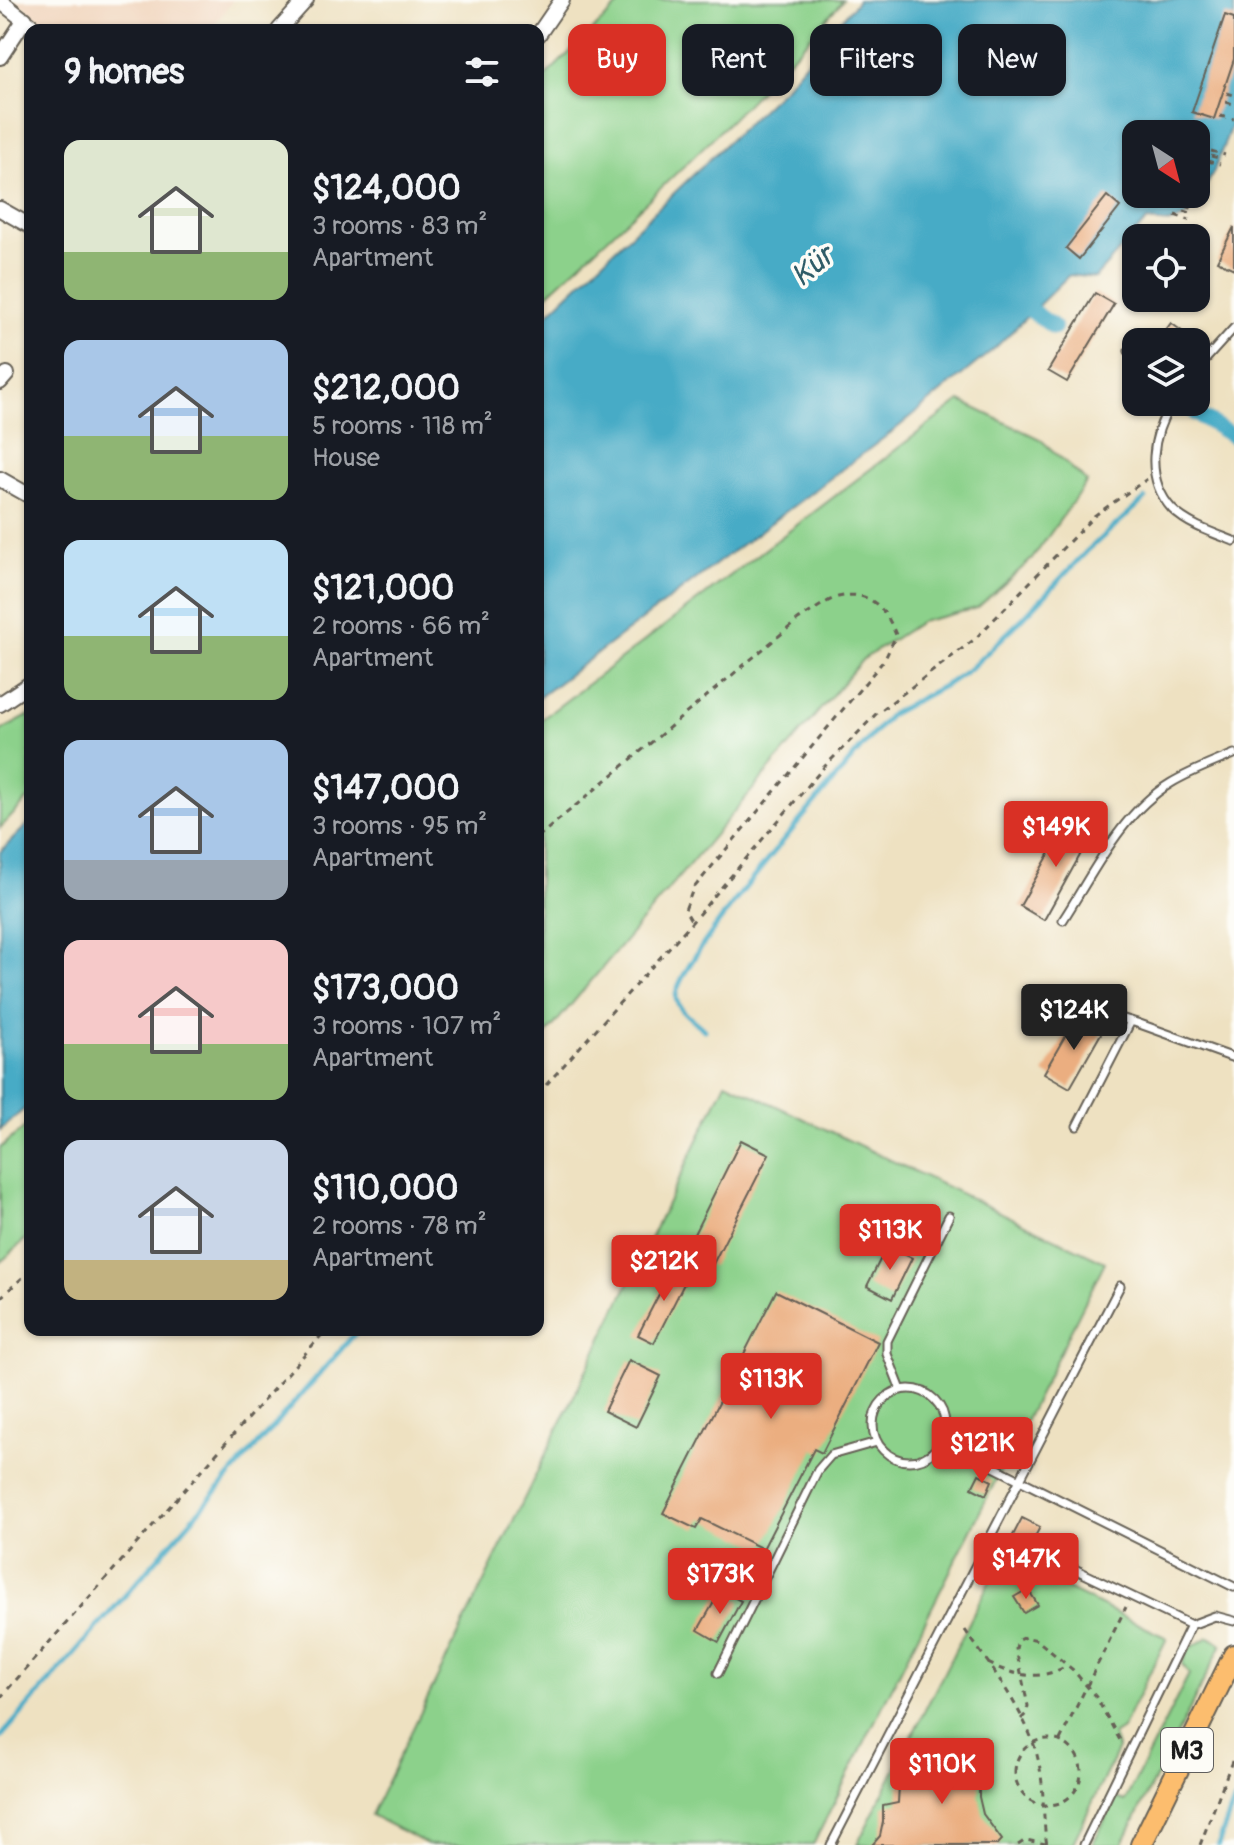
<!DOCTYPE html>
<meta charset="utf-8">
<style>
body{margin:0;font-family:Pangolin,sans-serif;background:#242831;color:#f1f3f6;height:100vh;display:flex;flex-direction:column;font-size:30px;white-space:nowrap}
*{box-sizing:border-box;margin:0}
p{font-size:26px;color:#9ea1a6}
.icon{flex:none;width:44px;height:44px;fill:none;stroke:currentColor;stroke-width:2;stroke-linecap:round;stroke-linejoin:round}
.map{position:relative;flex:1;overflow:hidden}
.side{position:absolute;left:24px;top:24px;width:520px;height:1312px;display:flex;flex-direction:column;background:#171b24;border-radius:16px;box-shadow:0 2px 6px #0004}
.side>*{flex:none}
.hud{position:absolute;left:568px;top:24px;width:546px;height:72px;display:flex;gap:16px}
.needle{width:52px;rotate:144deg}
.controls{position:absolute;left:1122px;top:120px;display:grid;gap:16px}
.controls a{display:grid;place-items:center;width:88px;height:88px;border-radius:16px;background:#171b24;box-shadow:0 2px 6px #0004;font-size:40px}
.price{position:absolute;translate:-50% -68px;padding:0 18px;border-radius:8px;background:#d93025;color:#fff;font-size:26px;line-height:52px;filter:drop-shadow(0 2px 4px #0008)}
.price::after{content:'';position:absolute;left:50%;top:48px;width:24px;height:18px;margin-left:-12px;background:inherit;clip-path:polygon(0 0,100% 0,50% 100%)}
.price.current{background:#222;color:#fff}
ul{padding:0;list-style:none}
li{display:flex;align-items:center;gap:24px;height:200px;padding:0 40px}
li span{display:grid;place-items:center;flex:none;width:224px;height:160px;border-radius:16px;color:#555}
li>.icon{margin-inline-start:auto}
span .icon{width:96px;height:96px;fill:#fffc;stroke-width:1}
li b{font-size:34px}
h2{display:flex;justify-content:space-between;align-items:center;height:96px;padding:0 40px;font-size:34px}
.tag{padding:0 28px;border-radius:16px;background:#171b24;box-shadow:0 2px 6px #0004;font-size:28px;line-height:72px}
.tag.current{background:#d93025;color:#fff}
.map>svg:first-child{display:block}
.built{fill:#f1d5bd}
.green{fill:#8cd18b;stroke:#547654;stroke-width:2}
.water{fill:#47abc6;stroke:#326471;stroke-width:2;fill-rule:evenodd}
.lines{fill:none;stroke-linecap:round;stroke-linejoin:round}
.stream{stroke:#47abc6;stroke-width:5}
.canal{stroke:#47abc6;stroke-width:16}
.building{fill:#ebae80}
.service-casing{stroke:#666156;stroke-width:11}
.minor-casing{stroke:#666156;stroke-width:18}
.primary-casing{stroke:#666156;stroke-width:24}
.path{stroke:#666156;stroke-width:3;stroke-dasharray:6 6;stroke-linecap:butt}
.service{stroke:#fff;stroke-width:7}
.minor{stroke:#fff;stroke-width:14}
.primary{stroke:#fcbd6e;stroke-width:20}
.labels{text-anchor:middle;stroke-width:7;stroke-linejoin:round;paint-order:stroke}
.shield{fill:#fdfcf7;stroke:#605f5e;stroke-width:2}
.shield-label{font-size:26px;font-weight:bold;fill:#1c1c1c}
.water-label{font-size:30px;font-style:italic;fill:#2f5c68;stroke:#fdfcf7}
</style>
<div class="map">
<svg width="1234" height="1845" viewBox="0 0 1234 1845">
<rect width="100%" height="100%" fill="#fdfcf7"/>
<filter id="ink" filterUnits="userSpaceOnUse"><feTurbulence type="fractalNoise" baseFrequency=".0125" numOctaves="2"/><feDisplacementMap in="SourceGraphic" scale="16" xChannelSelector="R" yChannelSelector="G"/><feConvolveMatrix kernelMatrix="1 2 1 2 8 2 1 2 1" color-interpolation-filters="sRGB"/></filter>
<filter id="wash" filterUnits="userSpaceOnUse"><feTurbulence type="fractalNoise" baseFrequency=".006" numOctaves="4" result="noise"/><feDisplacementMap in="SourceGraphic" scale="32" xChannelSelector="R" yChannelSelector="G"/><feGaussianBlur stdDeviation="1.8" result="paint"/><feColorMatrix in="noise" values="0 0 0 0 0 0 0 0 0 0 0 0 0 0 0 0 0 1.4 0 .05"/><feComposite in="paint" operator="in"/></filter>
<g filter="url(#wash)">
<rect width="100%" height="100%" fill="#eee1c1"/>
<path class="built" d="M16,0H233L211,30H53Z"/>
<path class="green" d="M624,0H843C749,109 643,205 538,303V83Z
M960,401L1040,439L1087,482L1032,559L977,608L920,622L862,660L538,1044V722Z
M30,715V797L0,828V731Z
M726,1082L1105,1262L813,1845H429L371,1815Z
M30,1123V1235L0,1263V1148Z
M1002,1557L1167,1638L1122,1729L1113,1735L1118,1749L1072,1845H857Z
M1209,1637L1222,1644L1122,1845H1092L1116,1798L1125,1801L1189,1674L1182,1664L1188,1649Z"/>
<path class="water" d="M858,0H1234V118L1213,173L1194,209L1184,218L1171,223L1146,221L1095,278L1069,275L995,348L897,428L538,698V323L784,88ZM1136,134H1196V194H1136Z
M30,822V1104L0,1130V852Z"/>
<g class="lines">
<path class="stream" d="M704,1030C695,1021 678,1011 676,998C672,965 836,779 866,742L891,714L949,683L971,668L1023,618L1087,551L1145,499
M0,1738L358,1330
M1218,1845L1234,1802"/>
<path class="canal" d="M1018,301L1054,327
M1195,413L1234,437"/>
</g>
<g id="blocks">
<path class="building" d="M1225,15L1234,18V59L1214,119L1192,112Z
M1107,196L1120,207L1079,259L1066,248Z
M1234,227V269L1217,261Z
M1095,293L1114,304L1067,382L1048,371Z
M1171,323L1194,340L1192,342H1179L1165,331Z
M1069,819L1093,832L1044,920L1020,906Z
M1077,1015L1103,1030L1070,1088L1044,1073Z
M741,1140L769,1154L712,1266L685,1252Z
M887,1246L912,1258L892,1299L867,1286Z
M675,1263L691,1270L654,1343L638,1335Z
M776,1291L878,1342L822,1453L814,1449L763,1549L702,1519L696,1529L663,1513Z
M629,1360L661,1376L636,1427L604,1411Z
M979,1474L992,1481L986,1495L972,1488Z
M1022,1518L1040,1527L1025,1556L1007,1547Z
M1028,1589L1038,1605L1024,1613L1014,1597Z
M721,1590L741,1601L719,1642L698,1630Z
M950,1739L988,1761L979,1783V1797L983,1814L1002,1840L997,1845H872L880,1836L883,1822V1806L898,1803L899,1785L932,1781L933,1773Z"/>
</g>
</g>
<g filter="url(#ink)">
<use href="#blocks" fill-opacity="0" stroke="#666156" stroke-width="2"/>
<g class="lines">
<g class="service-casing">
<path id="service" d="M1129,351L1136,356
M1196,370L1234,328
M1172,402C1152,435 1144,478 1172,509C1188,525 1213,533 1234,541
M1063,920C1094,872 1121,813 1171,783C1191,771 1213,763 1234,754
M1068,1002L1137,1023L1234,1058
M1077,1126L1131,1021
M873 1425a36 36 0 1 1 72 0a36 36 0 1 1-72 0Z
M901,1390L887,1354V1341L949,1216
M942,1441L1234,1587
M1062,1563L1191,1625
M718,1673L818,1470L831,1455L877,1442
M831,1845L1120,1286
M1084,1845L1191,1625L1215,1616L1234,1621"/>
</g>
<g class="minor-casing">
<path id="minor" d="M0,1L37,30
M279,30L306,0
M538,35L562,0
M0,57L25,19
M0,209L30,226
M0,382L7,374
M0,479L30,496
M0,704L30,684"/>
</g>
<g class="primary-casing">
<path id="primary" d="M1141,1845L1234,1655"/>
</g>
<path class="path" d="M1227,93L1234,95
M1226,102L1234,104
M1220,116L1234,119
M1211,151L1225,155
M1211,156L1222,159
M1207,161L1220,164
M1202,176L1211,178
M1198,183L1207,185
M1197,188L1205,189
M1191,198L1199,200
M1186,206L1196,210
M1184,211L1195,214
M1175,215L1189,220
M538,837L798,620C810,613 825,601 838,597C870,589 886,609 896,635L885,659L693,889L685,910L692,922
M538,1094L692,922L824,767L855,736L876,714L975,639L1094,516L1147,479
M0,1298L30,1271
M965,1630C991,1667 1028,1715 1038,1759C1045,1787 1042,1818 1047,1845
M988,1663C1015,1677 1042,1681 1068,1665
M0,1698L326,1330
M1021,1719L1026,1714L1028,1706L1016,1649L1018,1640L1025,1637L1037,1640L1073,1670L1096,1697L1121,1742
M1015 1772a33 33 0 1 1 66 0a33 33 0 1 1-66 0Z
M1060,1740L1126,1607
M1018,1845L1026,1840L1046,1844
M1200,1845L1234,1756"/>
<use href="#service" class="service"/>
<use href="#minor" class="minor"/>
<use href="#primary" class="primary"/>
</g>
</g>
<g class="labels">
<rect class="shield" x="1161" y="1728" width="52" height="44" rx="6"/>
<g class="shield-label">
<text x="1187" y="1759">M3</text>
</g>
<g class="water-label">
<text transform="translate(812 266) rotate(-40)" y="10">Kür</text>
</g>
</g>
</svg>
<div class="controls">
<a><svg class="needle" viewBox="-14 -14 28 28"><path d="M0-13l5 13h-10z" fill="#e53935"/><path d="M0 13l5-13h-10z" fill="#9ea1a6"/></svg></a>
<a><svg class="icon" aria-label="locate" viewBox="0 0 24 24"><circle cx="12" cy="12" r="6"/><path d="M12 2v4M12 18v4M2 12h4M18 12h4"/></svg></a>
<a><svg class="icon" aria-label="layers" viewBox="0 0 24 24"><path d="M12 4l9 5-9 5-9-5zM3 14l9 5 9-5"/></svg></a>
</div>
<b class="price" style="left:1056px;top:869px">$149K</b>
<b class="price current" style="left:1074px;top:1052px">$124K</b>
<b class="price" style="left:890px;top:1272px">$113K</b>
<b class="price" style="left:664px;top:1303px">$212K</b>
<b class="price" style="left:771px;top:1421px">$113K</b>
<b class="price" style="left:982px;top:1485px">$121K</b>
<b class="price" style="left:1026px;top:1601px">$147K</b>
<b class="price" style="left:720px;top:1616px">$173K</b>
<b class="price" style="left:942px;top:1806px">$110K</b>
<div class="hud">
<a class="tag current">Buy</a>
<a class="tag">Rent</a>
<a class="tag">Filters</a>
<a class="tag">New</a>
</div>
<section class="side">
<h2>9 homes<svg class="icon" aria-label="filters" viewBox="0 0 24 24"><path d="M4 7h16M4 17h16"/><circle cx="9" cy="7" r="2"/><circle cx="15" cy="17" r="2"/></svg></h2>
<ul>
<li><span style="background:linear-gradient(#dfe7d0 70%,#8fb573 0)"><svg class="icon" aria-label="home" viewBox="0 0 24 24"><path d="M3 11l9-7 9 7M6 9v11h12V9"/></svg></span><div><b>$124,000</b><p>3 rooms · 83 m²</p><p>Apartment</p></div></li>
<li><span style="background:linear-gradient(#a9c7e8 60%,#8fb573 0)"><svg class="icon" aria-label="home" viewBox="0 0 24 24"><path d="M3 11l9-7 9 7M6 9v11h12V9"/></svg></span><div><b>$212,000</b><p>5 rooms · 118 m²</p><p>House</p></div></li>
<li><span style="background:linear-gradient(#bfe0f5 60%,#8fb573 0)"><svg class="icon" aria-label="home" viewBox="0 0 24 24"><path d="M3 11l9-7 9 7M6 9v11h12V9"/></svg></span><div><b>$121,000</b><p>2 rooms · 66 m²</p><p>Apartment</p></div></li>
<li><span style="background:linear-gradient(#a9c7e8 75%,#9aa5b1 0)"><svg class="icon" aria-label="home" viewBox="0 0 24 24"><path d="M3 11l9-7 9 7M6 9v11h12V9"/></svg></span><div><b>$147,000</b><p>3 rooms · 95 m²</p><p>Apartment</p></div></li>
<li><span style="background:linear-gradient(#f6c9c9 65%,#8fb573 0)"><svg class="icon" aria-label="home" viewBox="0 0 24 24"><path d="M3 11l9-7 9 7M6 9v11h12V9"/></svg></span><div><b>$173,000</b><p>3 rooms · 107 m²</p><p>Apartment</p></div></li>
<li><span style="background:linear-gradient(#c9d6e8 75%,#c2b280 0)"><svg class="icon" aria-label="home" viewBox="0 0 24 24"><path d="M3 11l9-7 9 7M6 9v11h12V9"/></svg></span><div><b>$110,000</b><p>2 rooms · 78 m²</p><p>Apartment</p></div></li>
</ul>
</section>
</div>
